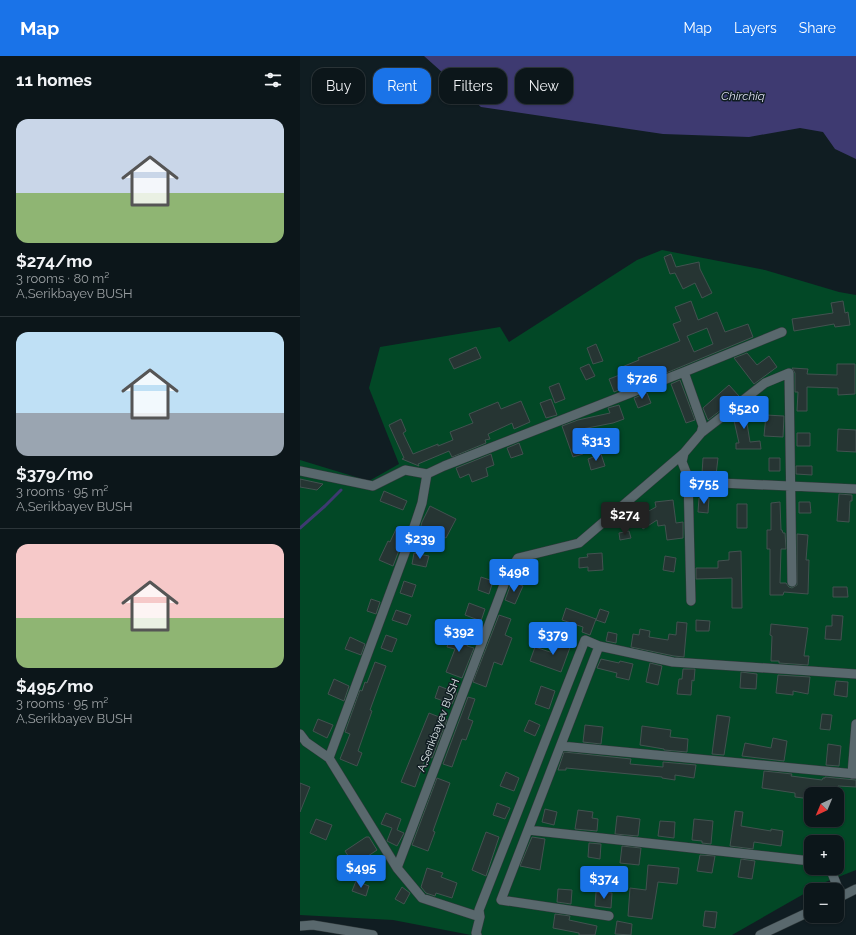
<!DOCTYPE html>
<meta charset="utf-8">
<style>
body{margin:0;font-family:Raleway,sans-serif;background:#1a2327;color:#f1f3f6;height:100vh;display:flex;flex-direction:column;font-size:15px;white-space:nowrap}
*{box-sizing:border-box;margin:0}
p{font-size:13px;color:#9a9fa2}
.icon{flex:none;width:22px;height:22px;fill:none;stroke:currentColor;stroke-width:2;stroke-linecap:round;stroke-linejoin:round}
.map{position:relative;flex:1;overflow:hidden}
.drawer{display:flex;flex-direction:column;background:#0c161a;width:300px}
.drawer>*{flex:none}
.banner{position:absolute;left:12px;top:12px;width:380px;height:36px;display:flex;gap:8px}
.needle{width:26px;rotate:224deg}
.buttons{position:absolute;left:504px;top:731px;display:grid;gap:8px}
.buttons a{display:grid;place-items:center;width:40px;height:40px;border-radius:8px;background:#0c161a;box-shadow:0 1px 3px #0004,0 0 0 1px #2c3539;font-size:20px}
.price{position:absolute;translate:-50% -34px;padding:0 9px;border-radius:4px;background:#1a73e8;color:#fff;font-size:13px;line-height:26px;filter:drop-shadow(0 1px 2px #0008)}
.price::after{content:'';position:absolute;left:50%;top:24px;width:12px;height:9px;margin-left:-6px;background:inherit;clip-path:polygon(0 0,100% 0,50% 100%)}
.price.on{background:#222;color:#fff}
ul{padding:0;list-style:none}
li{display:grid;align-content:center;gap:8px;height:212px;padding:0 16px}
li+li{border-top:1px solid #2c3539}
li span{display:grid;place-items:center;height:124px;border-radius:12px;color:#555}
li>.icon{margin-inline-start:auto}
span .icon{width:72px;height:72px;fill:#fffc;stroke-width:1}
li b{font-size:17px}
h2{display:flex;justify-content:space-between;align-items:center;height:48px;padding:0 16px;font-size:17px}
.tag{padding:0 14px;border-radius:12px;background:#0c161a;box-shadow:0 1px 3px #0004,0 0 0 1px #2c3539;font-size:14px;line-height:36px}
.tag.on{background:#1a73e8;color:#fff}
header{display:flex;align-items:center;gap:24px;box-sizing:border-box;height:56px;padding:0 20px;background:#1a73e8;color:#fff}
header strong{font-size:19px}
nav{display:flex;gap:22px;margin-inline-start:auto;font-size:14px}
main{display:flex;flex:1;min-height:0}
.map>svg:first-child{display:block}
.green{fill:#024826;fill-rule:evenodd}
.water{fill:#3e3a71}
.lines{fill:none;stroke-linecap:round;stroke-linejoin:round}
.stream{stroke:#3e3a71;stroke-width:3}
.building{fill:#263533;stroke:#425250;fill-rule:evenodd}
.minor-casing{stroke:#313a3c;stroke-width:10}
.minor{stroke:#59686d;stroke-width:9}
.labels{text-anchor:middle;stroke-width:3;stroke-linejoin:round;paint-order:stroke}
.street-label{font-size:11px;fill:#e0e9eb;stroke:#101d22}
.water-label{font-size:12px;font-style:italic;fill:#dddef0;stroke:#101d22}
</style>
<header>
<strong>Map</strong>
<nav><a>Map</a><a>Layers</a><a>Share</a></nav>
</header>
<main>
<section class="drawer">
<h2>11 homes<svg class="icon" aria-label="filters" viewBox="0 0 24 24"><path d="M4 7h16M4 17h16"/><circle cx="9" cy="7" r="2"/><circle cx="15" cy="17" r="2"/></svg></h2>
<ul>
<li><span style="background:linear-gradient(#c9d6e8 60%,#8fb573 0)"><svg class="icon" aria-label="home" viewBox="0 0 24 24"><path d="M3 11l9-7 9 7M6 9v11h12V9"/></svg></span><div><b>$274/mo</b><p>3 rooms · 80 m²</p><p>A,Serikbayev BUSH</p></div></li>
<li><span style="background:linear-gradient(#bfe0f5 65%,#9aa5b1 0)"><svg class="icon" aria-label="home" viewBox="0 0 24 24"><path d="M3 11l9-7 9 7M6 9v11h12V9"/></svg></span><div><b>$379/mo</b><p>3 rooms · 95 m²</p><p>A,Serikbayev BUSH</p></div></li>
<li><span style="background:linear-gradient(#f6c9c9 60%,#8fb573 0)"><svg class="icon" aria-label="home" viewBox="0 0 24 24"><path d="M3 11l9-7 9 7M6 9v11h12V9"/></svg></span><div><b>$495/mo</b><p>3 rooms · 95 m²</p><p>A,Serikbayev BUSH</p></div></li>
</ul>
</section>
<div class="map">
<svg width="556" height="879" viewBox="0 0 556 879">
<rect width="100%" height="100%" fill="#101d22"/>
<path class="green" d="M362,194L465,214L539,236L556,239V814L523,827L432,879H171L93,864L0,859V404L69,425L99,408L69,332L80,291L200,271L209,286L337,204ZM511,738H537V764H511ZM511,786H537V812H511Z"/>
<path class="water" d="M124,0H556V103L535,93L523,76L500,72L449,81L363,78L181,51Z"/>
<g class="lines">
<path class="stream" d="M0,472L25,450L41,434"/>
</g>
<path class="building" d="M371,198L376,211L399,206L400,213L412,237L402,242L395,227L383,233L375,217L370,218L364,201Z
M391,245L398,264L417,256L425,276L448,268L453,281L366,317V315L342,325V326L329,331V330L314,336L309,323L325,317L322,311L339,304L338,302L380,285L373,268L381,265L375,251ZM407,272L413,288L394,296L387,280Z
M543,245L545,257L548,256L550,269L535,271L534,268L494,275L492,263L533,257L531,247Z
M296,288L303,305L293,308L287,292Z
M176,291L181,302L154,313L149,303Z
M447,297L457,309L469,300L477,311L454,328L434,302Z
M289,308L295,320L286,324L280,312Z
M537,308H555V338L538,339V332L507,331V355H497L498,336H495V317L492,312L508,313L507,318L537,319Z
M380,324L395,364L386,367L371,328Z
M259,327L265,343L255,347L249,331Z
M429,329L439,340L408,364L403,352Z
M347,337L351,347L338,352L334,342Z
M251,343L257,359L246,362L240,347Z
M221,345L230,366L214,373L212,367L188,378L190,383L185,384L186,387L152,401L149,395L118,408L119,410L102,403L104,402L89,369L101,363L106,375L103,377L113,398L138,388V390L153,384L150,376L173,367L169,358L198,346L201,353Z
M452,345V353L445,355L450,386L460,385L461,393H436V387H439L433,360Z
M319,349L324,363L313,367L277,374L278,377H276L283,398L273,401L262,370L278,364L310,357L308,352Z
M466,359L484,360L483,381L464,380Z
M538,373L556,374V396L537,395Z
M497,377H510V390H497Z
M219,387L223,398L211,402L207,392Z
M191,398L194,409L186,412L188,420L172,426L169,418L160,422L156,412Z
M301,398L305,410L291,414L288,403Z
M403,402H418L416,419L402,418Z
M469,402H480V415H469Z
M496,410H512V419L496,418Z
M0,423L23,428L17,434L0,431Z
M84,435L107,445L103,454L80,445Z
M539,438L552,439V445H550L549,466L537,465Z
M399,442H409L408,457L398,456Z
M373,444L376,467L383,466V482L367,484L365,469L358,470L357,464L343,473L338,464V461L356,451L355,446Z
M480,446L481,474H482L483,477H485L486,493H481L480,527H486L489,531L492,532L497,529V478L508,479L506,504H509L508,538L484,536L483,539H470V493H467V474H471V447Z
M499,446H510L511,457H499Z
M437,448H447V472H437Z
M130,450L156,463L146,482L134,476L129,486L118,481L122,466Z
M97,471L106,476L93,510L79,504L88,485L90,486Z
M329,475L331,482L320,484L319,477Z
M441,495L442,552H432V522L396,523V512H418V505L429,504V496Z
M114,497L129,500L126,511L112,508Z
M302,497L303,514L288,515V511L279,512V502L288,501L287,498Z
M365,500L376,502L374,516L363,514Z
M181,521L193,525L189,538L178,534Z
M104,525L116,529L112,541L100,537Z
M212,525L223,530L215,548L205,544Z
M533,531H547L548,541H533Z
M71,543L80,546L76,558L67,555Z
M169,547L185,553L181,565L165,559Z
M266,552L296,563L290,579L282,576L283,571L262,564Z
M300,553L309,556L305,567L296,564Z
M96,554L111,559L107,569L92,564Z
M199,559L211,563L205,579L212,582L202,609L194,606L186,631L173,626Z
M532,559L543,560L541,584L525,583L526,570H532Z
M396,564L410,565L409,575H396Z
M377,566L387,567L384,601L374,600L331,591L333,578L339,579L340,573L350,575L349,581L368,584L369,578L376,579Z
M471,568L508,572L504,600H509L508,609L479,607V605H471L472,580L470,579Z
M153,573L170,579L167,590L174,592L162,622L146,616L155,593L147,591Z
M308,576L317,578L316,587L306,585Z
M86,579L97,583L92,596L81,592Z
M50,581L65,588L61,599L45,593Z
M259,581L272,586L261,616L230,605L235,591L253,597Z
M301,603L319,607L320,605L333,608L329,624L316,621L317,617L297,612Z
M75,606L86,610L70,654L72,655L58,695L62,697L57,710L40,703L50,678L45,676L60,634L62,635L65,626L67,627Z
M350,607L362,610L358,629L346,626Z
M383,613H395L394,625L392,624L391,639L377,638L379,623H382Z
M441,616L457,618L456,633L440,632Z
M478,619L510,621L508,638L493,635V639L476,637Z
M34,623L49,630L44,645L28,638Z
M536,625L548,626L547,641L534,639Z
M139,630L157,637L152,648L135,642Z
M241,630L255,635L249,653L235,648Z
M168,641L175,643L168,663L173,665L166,684L162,683L152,711L143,708Z
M129,657L147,664L132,702L126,700L115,731L101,726Z
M522,658L532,659L530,674L520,673Z
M417,659L430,661L424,699L412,698Z
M18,663L33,669L27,682L13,675Z
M229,664L240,669L235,680L224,675Z
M285,669L303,671L301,688L283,686Z
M342,670L371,674L370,681L388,683L387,696L364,694V693L340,689Z
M473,682L487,685L484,705L442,700L445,687L471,692Z
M528,688L541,690L539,710L526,709Z
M264,696L331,703L330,708L363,711V706L396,709L394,722L375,719V724L362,722V721L266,712V714H258Z
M464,715L492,718L491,720L522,724L523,722H525V721L556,724V731L538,730L537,738L518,737V738H511V743L495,741V737L462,732Z
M206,716L219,722L214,735L200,730Z
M137,722L150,727L133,775L135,776L128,795L112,789Z
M0,727L10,731L0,756Z
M197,747L210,752L205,763L193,759Z
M245,753L257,756L254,769L242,766Z
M278,754L293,756L292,762L298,763L297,775L275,773Z
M435,755L443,756L441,770L471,775V773L483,775L481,790L454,786L453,793L430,790Z
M86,757L101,763L97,774L104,777L97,790L87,785L92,772L81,768Z
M317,760L340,763L338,780L315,778Z
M16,763L32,769L26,784L10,777Z
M394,763L413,765L411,788L402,787V785L392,784Z
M360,765L375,766L374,782L358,780Z
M186,776L199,781L186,820L172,814Z
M66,781H69L77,794L68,800L79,816L70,822L58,807L54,809L45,795Z
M232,781L245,783L240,814L220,810Z
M289,787L301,788L300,803L288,801Z
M322,790L341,792L339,809L320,807Z
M400,799L415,800L412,817L397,815Z
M441,803L455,805L452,823L438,821Z
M348,809L379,812L377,828L358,826L352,863L328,860L330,832L346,834Z
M127,812L143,817L141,821L157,827L152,842L136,837L135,840L126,837L121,831Z
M56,825L69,830L66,840L52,835Z
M102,831L110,837L104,848L95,843Z
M258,833L272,834L271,848L257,846Z
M296,836L312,837L311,852L295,850Z
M405,855L417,856L415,872L403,870Z
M255,858L270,860L269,864L297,870L295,879H279V877L253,872Z
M317,865L332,868L331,879L315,878Z"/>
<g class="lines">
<g class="minor-casing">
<path id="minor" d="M384,316L403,370L401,377L384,397L382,406L388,421L398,426L556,433
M401,377L465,327L489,317L492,526
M0,415L73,430L105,414L127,418L144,410L384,316L482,276
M388,421L391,545
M299,590L201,844L309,860
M0,678L6,686L29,702L97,812L122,842L180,861L176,877L177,879
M261,690L556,718
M29,702L110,483L122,447L127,418
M552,718L556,668
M228,774L511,805
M97,812L208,518L218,502L279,487L384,397
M530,812L541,840
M538,842L556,833
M180,861L179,854L285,584L299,590L373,606L556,618
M0,870L13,869L73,879
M460,879L511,855"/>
</g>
<use href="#minor" class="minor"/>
</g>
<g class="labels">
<g class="street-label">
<text transform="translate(138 669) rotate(-69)" y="4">A,Serikbayev BUSH</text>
</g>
<g class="water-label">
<text x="443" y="44">Chirchiq</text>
</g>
</g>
</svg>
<div class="buttons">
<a><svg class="needle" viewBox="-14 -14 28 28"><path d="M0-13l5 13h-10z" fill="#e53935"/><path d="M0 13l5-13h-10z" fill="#9a9fa2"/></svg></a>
<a>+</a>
<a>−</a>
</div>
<b class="price" style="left:342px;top:344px">$726</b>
<b class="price" style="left:444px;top:374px">$520</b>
<b class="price" style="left:296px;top:406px">$313</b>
<b class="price" style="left:404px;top:449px">$755</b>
<b class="price on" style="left:325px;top:480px">$274</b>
<b class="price" style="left:120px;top:504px">$239</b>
<b class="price" style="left:214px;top:537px">$498</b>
<b class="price" style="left:159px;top:597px">$392</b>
<b class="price" style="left:253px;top:600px">$379</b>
<b class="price" style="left:61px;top:833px">$495</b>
<b class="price" style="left:304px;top:844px">$374</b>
<div class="banner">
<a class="tag">Buy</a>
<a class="tag on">Rent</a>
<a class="tag">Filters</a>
<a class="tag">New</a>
</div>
</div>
</main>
